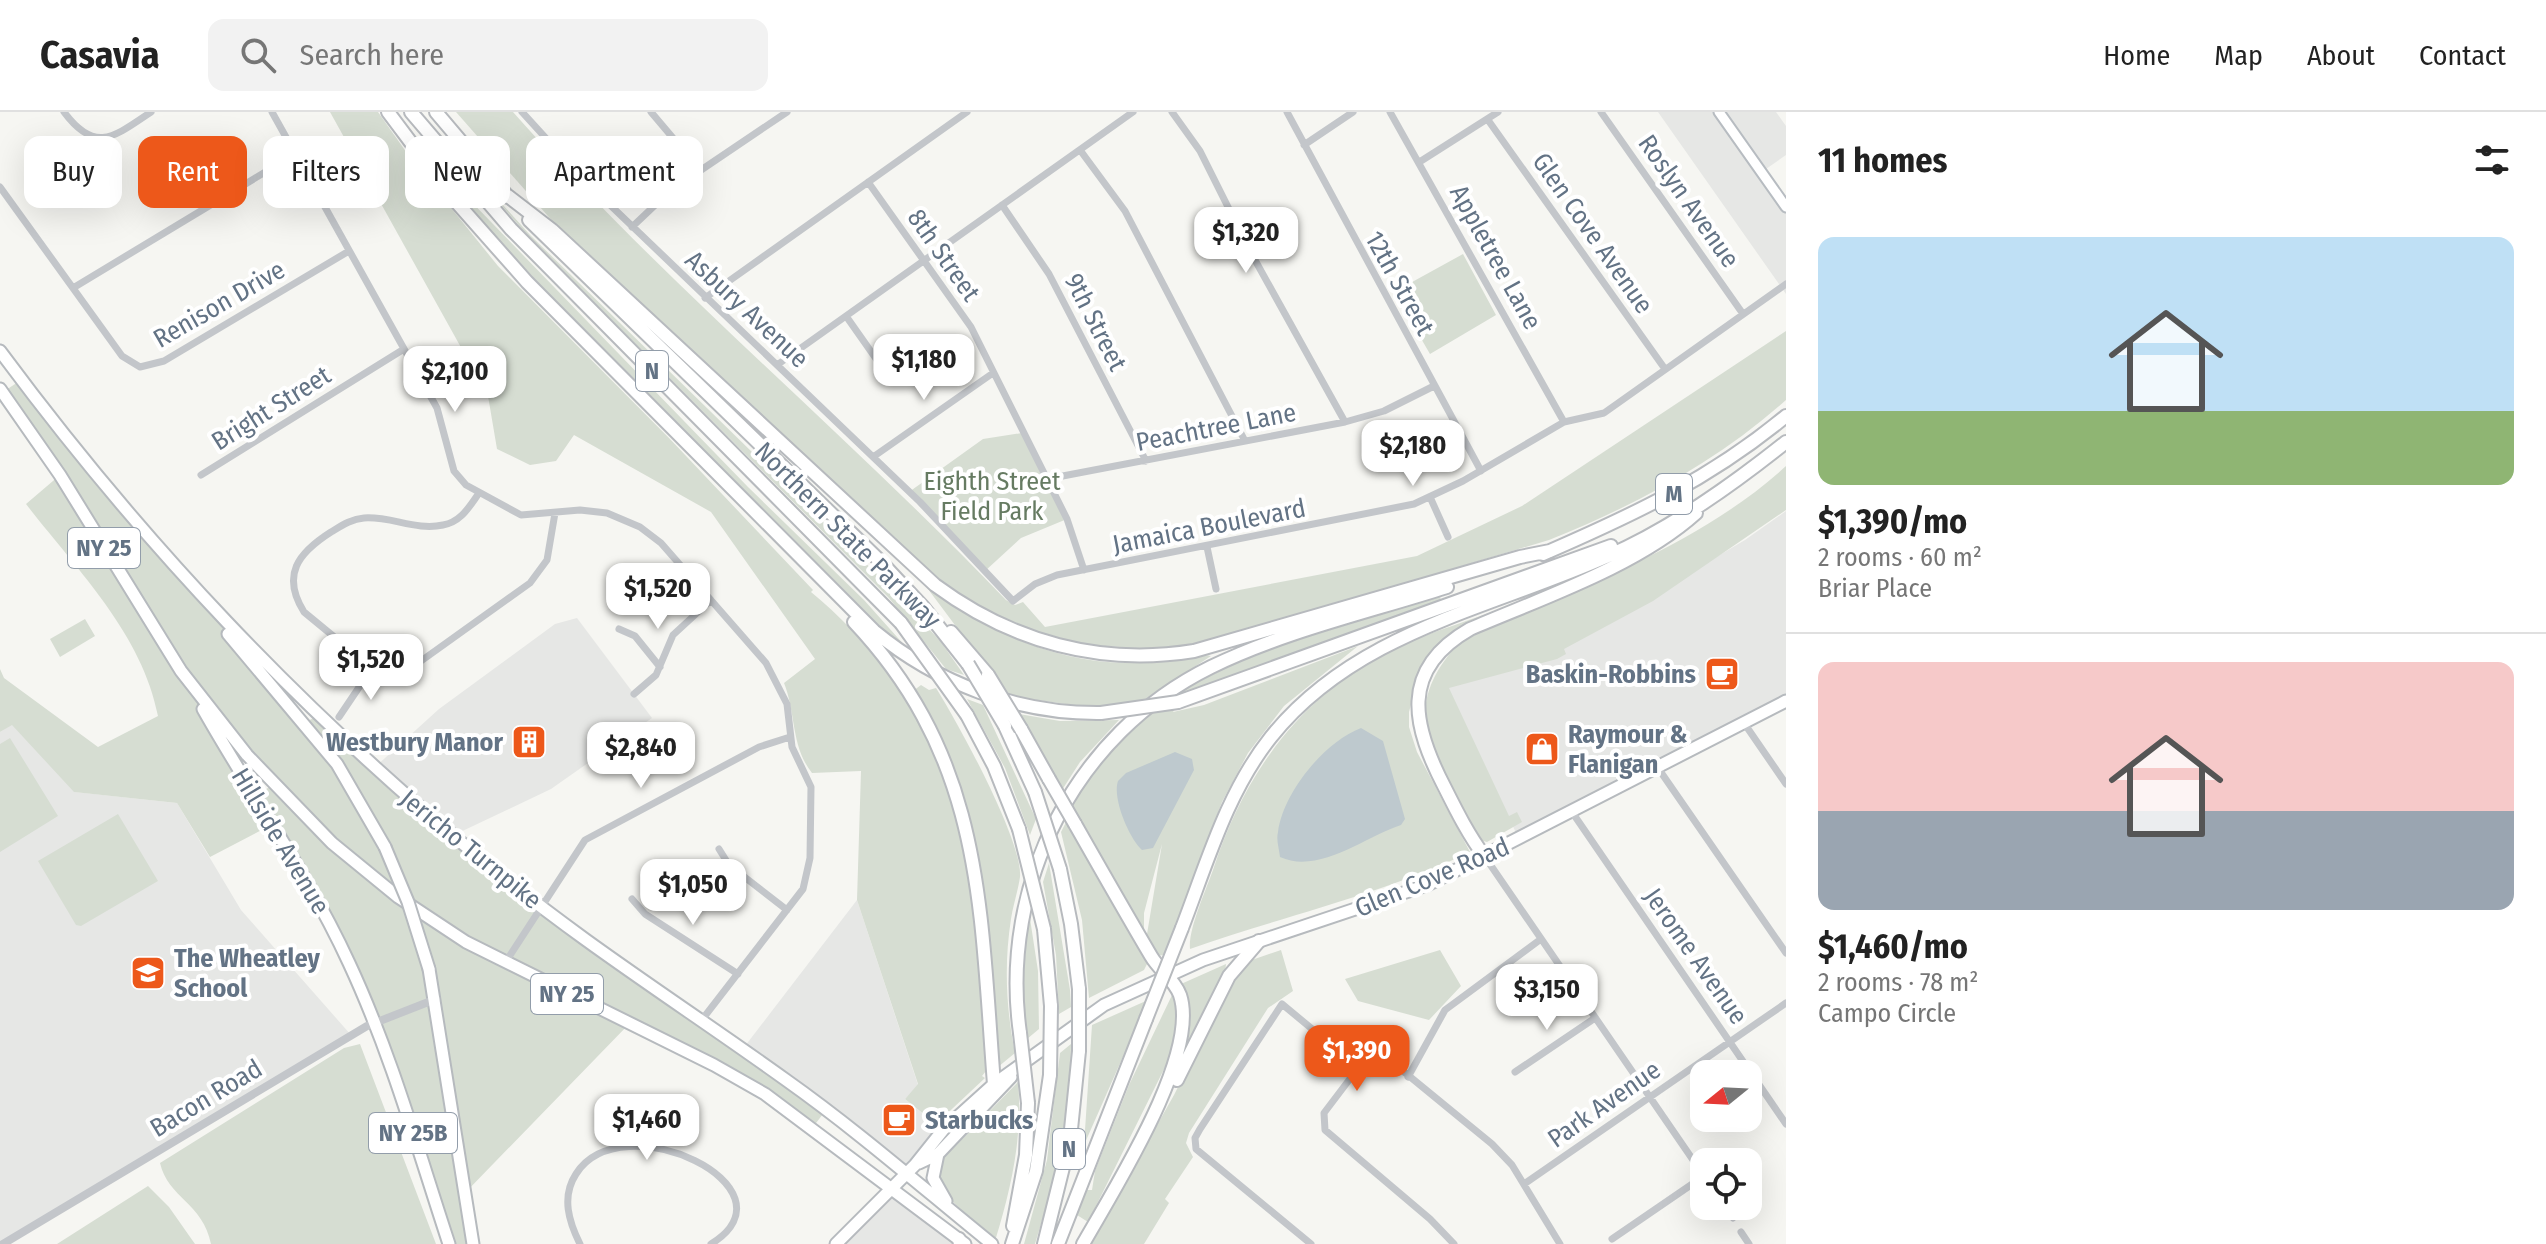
<!DOCTYPE html>
<meta charset="utf-8">
<style>
body{margin:0;font-family:"Fira Sans Condensed",sans-serif;background:#f2f2f2;color:#222;height:100vh;display:flex;flex-direction:column;font-size:30px;white-space:nowrap}
*{box-sizing:border-box;margin:0}
p{font-size:26px;color:#767676}
.icon{flex:none;width:44px;height:44px;fill:none;stroke:currentColor;stroke-width:2;stroke-linecap:round;stroke-linejoin:round}
.map{position:relative;flex:1;overflow:hidden}
.drawer{display:flex;flex-direction:column;background:#fff;width:760px}
.drawer>*{flex:none}
.hud{position:absolute;left:24px;top:24px;width:760px;height:72px;display:flex;gap:16px}
.needle{width:52px;rotate:252deg}
.tools{position:absolute;left:1690px;top:948px;display:grid;gap:16px}
.tools a{display:grid;place-items:center;width:72px;height:72px;border-radius:16px;background:#fff;box-shadow:0 8px 32px #0002;font-size:40px}
.price{position:absolute;translate:-50% -68px;padding:0 18px;border-radius:16px;background:#fff;color:#222;font-size:26px;line-height:52px;filter:drop-shadow(0 2px 4px #0008)}
.price::after{content:'';position:absolute;left:50%;top:48px;width:24px;height:18px;margin-left:-12px;background:inherit;clip-path:polygon(0 0,100% 0,50% 100%)}
.price.current{background:#ed581a;color:#fff}
ul{padding:0;list-style:none}
li{display:grid;align-content:center;gap:16px;height:424px;padding:0 32px}
li+li{border-top:2px solid #e0e0e0}
li span{display:grid;place-items:center;height:248px;border-radius:16px;color:#555}
li>.icon{margin-inline-start:auto}
span .icon{width:144px;height:144px;fill:#fffc;stroke-width:1}
li b{font-size:34px}
h2{display:flex;justify-content:space-between;align-items:center;height:96px;padding:0 32px;font-size:34px}
.tag{padding:0 28px;border-radius:16px;background:#fff;box-shadow:0 8px 32px #0002;font-size:28px;line-height:72px}
.tag.current{background:#ed581a;color:#fff}
header{display:flex;align-items:center;gap:48px;box-sizing:border-box;height:112px;padding:0 40px;background:#fff;border-bottom:2px solid #e0e0e0}
header strong{font-size:38px}
nav{display:flex;gap:44px;margin-inline-start:auto;font-size:28px}
.search{width:560px;height:72px;background:#f2f2f2;display:flex;align-items:center;gap:20px;box-sizing:border-box;padding:0 28px;border-radius:16px;color:#767676;font-size:30px}
main{display:flex;flex:1;min-height:0}
.map>svg:first-child{display:block}
.built{fill:#e6e7e5}
.green{fill:#d6ddd2;fill-rule:evenodd}
.water{fill:#bec9ce}
.lines{fill:none;stroke-linecap:round;stroke-linejoin:round}
.secondary-casing{stroke:#b7bcc1;stroke-width:13}
.primary-casing{stroke:#b6babe;stroke-width:15}
.motorway-casing{stroke:#b7babe;stroke-width:16}
.minor{stroke:#c3c6ca;stroke-width:7}
.tertiary{stroke:#c3c6ca;stroke-width:8}
.secondary{stroke:#fff;stroke-width:9}
.primary{stroke:#fff;stroke-width:11}
.motorway{stroke:#fff;stroke-width:12}
.primary-bridge-casing{stroke:#b6babe;stroke-width:15;stroke-linecap:butt}
.motorway-bridge-casing{stroke:#b7babe;stroke-width:16;stroke-linecap:butt}
.primary-bridge{stroke:#fff;stroke-width:11}
.motorway-bridge{stroke:#fff;stroke-width:12}
.labels{text-anchor:middle;stroke-width:8;stroke-linejoin:round;paint-order:stroke}
.shield{fill:#fff;stroke:#929daa;stroke-width:2}
.shield-label{font-size:24px;font-weight:bold;fill:#637385}
.street-label{font-size:26px;fill:#637385;stroke:#fff}
.park-label{font-size:26px;fill:#667b62;stroke:#fff}
.poi-label{font-size:26px;font-weight:bold;fill:#637385;stroke:#fff;text-anchor:start}
</style>
<header>
<strong>Casavia</strong>
<div class="search"><svg class="icon" aria-label="search" viewBox="0 0 24 24"><circle cx="10" cy="10" r="6"/><path d="M15 15l6 6"/></svg>Search here</div>
<nav><a>Home</a><a>Map</a><a>About</a><a>Contact</a></nav>
</header>
<main>
<div class="map">
<svg width="1786" height="1132" viewBox="0 0 1786 1132">
<rect width="100%" height="100%" fill="#f6f6f2"/>
<path class="built" d="M1658,0H1720L1786,91V182Z
M1725,0H1776L1786,14V43L1766,57Z
M1786,399V589L1519,727L1444,571L1559,538L1745,428Z
M577,506L652,606L551,677L454,723L374,656L439,597L555,512Z
M12,612L75,680L177,691L241,798L351,923L0,1132V620Z
M857,788L918,973L905,987L943,1018L906,1062L742,938Z
M893,1076L959,1127L955,1132H836Z"/>
<path class="green" d="M330,0H378L409,44L498,154L669,326L813,478L811,480C884,540 939,623 962,716C981,794 980,880 986,959L982,964L985,966L936,1012L905,987L918,972L857,788L861,659L812,661C791,635 796,601 784,571L815,547L711,400L574,323L556,349L530,353L497,337L488,284Z
M420,0L530,123L894,479L941,530L964,563L946,557L889,486L528,124Z
M456,0H513C666,173 846,321 1006,488L1015,493L1023,490L1045,515L1417,444L1522,394L1786,219V288C1717,350 1634,394 1549,428L1191,535L1120,539V535C1053,532 1008,514 952,479L562,120Z
M459,77L748,375L864,488L906,535L876,513L503,139L455,81Z
M1463,142L1496,203L1430,242L1394,180Z
M21,268L305,611L318,603L484,750L826,998L813,1015L781,992L629,912L463,1083L473,1132H449L366,889L273,712L210,745L177,691L74,680L12,613L0,620V557L4,566L98,635L158,604C142,521 76,457 26,392L60,363L3,280ZM185,567L273,673L256,683Z
M1022,321L1067,407L1021,426L985,459L909,380L983,327Z
M1786,354V398L1653,489L1564,537L1566,542L1557,547L1449,576L1509,704L1517,700L1522,710L1487,730L1476,727C1438,652 1391,602 1461,529C1571,477 1694,438 1786,354Z
M919,465C977,515 1047,549 1125,551C1149,551 1191,540 1211,544L1138,592L1087,595L1008,584Z
M1440,484L1441,489L1183,583L1173,600L1204,593L1358,534L1284,594L1248,641L1222,690L1164,843L1155,844L1146,828L1162,732L1144,801V818H1140L1134,807L1137,805L1128,796L1070,692C1092,662 1113,632 1142,608C1226,539 1339,517 1440,484Z
M1494,499L1474,511L1417,570L1409,600V615L1417,640L1470,740C1381,783 1283,804 1190,837C1188,817 1207,776 1214,755C1245,661 1300,584 1391,539C1423,522 1460,512 1494,499Z
M85,507L95,524L60,545L50,527Z
M921,573L929,578L936,576C957,609 1023,729 1020,765C1018,779 1013,793 1011,807C1004,852 1006,896 1015,941L998,955L972,719L945,639L913,579Z
M967,587L983,593L1036,707L1030,723L1005,656Z
M1019,602L1060,609L1119,608L1080,650L1062,678Z
M10,626L58,704L0,740V632Z
M118,702L158,769L81,814L76,813L38,749Z
M1067,708L1094,761L1148,850L1144,858L1089,886L1082,808L1061,720Z
M1049,751L1070,878L1071,895L1059,902L1056,843L1043,770Z
M1029,800L1038,859L1039,917L1027,927L1022,871Z
M1281,838L1293,879L1268,896L1189,1021L1186,1031L1193,1045L1165,1087L1169,1091L1144,1132H1090L1174,983L1235,861L1246,850Z
M1440,838L1461,874L1429,908L1358,889L1345,867Z
M1226,852L1225,860L1188,931L1187,891L1181,872Z
M1173,881L1178,900L1176,933L1088,1110L1077,1103L1087,1078H1092L1095,1059L1129,973Z
M1148,888L1084,1033L1092,913Z
M360,932L436,1132H211C203,1091 168,1086 160,1051L344,936Z
M1071,932C1071,999 1055,1069 1035,1132H1024L1047,1048L1060,941Z
M1018,970C1023,1025 1011,1077 995,1129L939,1077L937,1053Z
M148,1074L169,1095L195,1132H57Z"/>
<path class="water" d="M1361,616L1383,629L1405,707L1401,713C1366,724 1319,763 1280,745C1279,736 1276,728 1278,720C1283,681 1324,630 1361,616Z
M1175,640L1192,647L1194,658L1153,736L1142,738C1129,726 1112,686 1118,669L1126,661Z"/>
<g class="lines">
<g class="secondary-casing">
<path id="secondary" d="M1719,0L1786,95"/>
</g>
<g class="primary-casing">
<path id="primary" d="M0,239C143,432 300,598 486,751C581,830 686,896 786,968C858,1019 924,1077 992,1132
M0,277L60,363L181,559L247,643L332,731L398,785L466,830L714,953L765,982L965,1132
M228,522L337,652L385,735
M203,597C251,682 308,762 349,851C391,941 418,1038 449,1132
M429,857L473,1132
M938,1042L933,1066L946,1089
M919,1051L938,1042L1011,965
M836,1132L915,1053L943,1018L994,972L1104,893L1203,848L1427,773L1786,589"/>
</g>
<g class="motorway-casing">
<path id="motorway" d="M388,0L451,84L527,170L874,519C938,572 1018,602 1101,601
M411,0L511,117L901,511
M436,0L508,85
M504,81L552,118L935,473C1012,530 1100,554 1194,539L1520,445L1550,439
M529,108L881,450L923,495L968,552
M1543,442C1633,403 1710,367 1786,304
M854,510C984,648 980,794 994,972
M951,520L988,563
M1178,590L1611,434
M967,603L994,654L1019,717
M1005,614L1035,680
M1021,617L1049,667
M1075,712C1100,756 1125,800 1151,844C1159,858 1174,867 1180,883C1200,943 1114,1077 1083,1132
M1485,745C1469,724 1457,700 1445,676C1413,615 1398,558 1470,517C1542,486 1637,454 1696,401
M1060,757L1071,812L1079,877
M1182,816C1207,751 1227,680 1271,625C1356,519 1490,497 1608,444C1672,416 1732,373 1786,330
M1044,817L1051,894
M1020,921C999,772 1075,622 1211,555C1285,519 1369,500 1447,475
M1177,968L1229,864L1259,829
M1013,1114L1026,1043L1028,991
M959,1127L960,1132
M1012,1132L1036,1059L1050,963
M1044,1132L1070,1027L1079,939
M1058,1132L1146,907"/>
</g>
<path class="minor" d="M64,0C95,42 114,25 151,0
M272,0L437,296L454,359L466,373L521,403L580,398L607,401L640,415L661,431L766,551L787,592L792,635L811,675L810,746L803,777L701,909
M522,0L584,68L920,390L1013,489L1035,472L1057,463L1414,392L1463,369L1564,310L1604,301L1786,172
M651,0L700,58
M1172,0L1200,39L1250,139L1345,310
M1287,0L1481,359
M1390,0L1564,310
M1601,0L1743,202
M1488,8L1665,257
M1304,33L1353,0
M1080,38L1125,99L1245,329
M1421,49L1498,0
M868,70L971,215L1067,407L1084,458
M0,75L122,244L140,255L164,249L349,139
M1002,93L1049,162L1146,349
M632,115L670,79L787,0
M73,176L295,42
M705,186L967,0
M846,204L891,268
M777,253L1133,0
M873,345L993,261
M201,363L404,237
M1047,367L1345,310L1384,299L1434,274
M479,381C469,395 461,410 443,413C416,419 391,404 364,406C351,407 341,414 331,420C298,441 281,463 304,500L372,556L400,557L421,549L530,471L547,448L555,401
M1430,385L1448,425
M1207,435L1216,477
M619,517L635,524L660,555
M634,582L656,563L673,523L711,488
M339,605L372,556
M1744,611L1786,672
M1658,656L1786,841
M1572,700L1786,1012
M719,737L729,753L787,798
M1485,745L1704,1064L1612,1127
M632,787L645,802L738,862
M505,851L585,728L759,635L790,625
M1368,943L1324,1001L1325,1018L1430,1107L1454,1132
M1515,960L1595,906
M1408,965L1445,898L1541,827
M1524,1072L1786,891
M1724,1094L1733,1106
M1741,1120L1749,1132
M580,1132C569,1110 561,1085 576,1062C621,990 803,1075 711,1132
M1311,1132L1196,1037L1195,1026L1200,1017L1282,892L1329,931L1392,950L1492,1032L1512,1053L1560,1132"/>
<path class="tertiary" d="M3,1132L367,914L436,887"/>
<use href="#secondary" class="secondary"/>
<use href="#primary" class="primary"/>
<use href="#motorway" class="motorway"/>
<g class="primary-bridge-casing">
<path id="primary-bridge" d="M385,735L408,790L429,857"/>
</g>
<g class="motorway-bridge-casing">
<path id="motorway-bridge" d="M901,511L967,603
M968,552L1005,614
M988,563L1021,617
M1101,601L1178,590
M1049,667L1075,712
M1035,680L1060,757
M1019,717L1044,817
M1079,877V939
M1146,907L1182,816
M1020,921L1028,991
M1050,963L1051,894"/>
</g>
<use href="#primary-bridge" class="primary-bridge"/>
<use href="#motorway-bridge" class="motorway-bridge"/>
</g>
<defs>
<g id="cafe-square" transform="scale(1.8)"><rect x="-9" y="-9" width="18" height="18" rx="4" fill="#ed581a" stroke="#fff"/><path d="M-5.5-4.5H6V0H3Q3 3.5 0 3.5H-2.5Q-5.5 3.5-5.5 0ZM3-3.2v2h1.7v-2ZM-6 4.5H4V6H-6Z" fill="#fff"/></g>
<g id="building-square" transform="scale(1.8)"><rect x="-9" y="-9" width="18" height="18" rx="4" fill="#ed581a" stroke="#fff"/><path d="M-4-6H4V6H1V3H-1V6H-4ZM-2.5-4.3h1.7v1.8h-1.7ZM.8-4.3h1.7v1.8H.8ZM-2.5-1h1.7V.8h-1.7ZM.8-1h1.7V.8H.8Z" fill="#fff"/></g>
<g id="shop-square" transform="scale(1.8)"><rect x="-9" y="-9" width="18" height="18" rx="4" fill="#ed581a" stroke="#fff"/><path d="M-5-2.5h2.3a2.7 3.5 0 0 1 5.4 0H5L5.5 6h-11ZM-1.5-2.5h3a1.5 2.3 0 0 0-3 0Z" fill="#fff"/></g>
<g id="school-square" transform="scale(1.8)"><rect x="-9" y="-9" width="18" height="18" rx="4" fill="#ed581a" stroke="#fff"/><path d="M0-5L7-2L0 1L-7-2ZM-4 1L0 2.5L4 1V4Q0 6-4 4Z" fill="#fff"/></g>
</defs>
<g fill-rule="evenodd">
<use href="#cafe-square" x="1722" y="562"/>
<use href="#building-square" x="529" y="630"/>
<use href="#shop-square" x="1542" y="637"/>
<use href="#school-square" x="148" y="861"/>
<use href="#cafe-square" x="899" y="1008"/>
</g>
<g class="labels">
<g class="shield">
<rect x="636" y="239" width="32" height="40" rx="6"/>
<rect x="1656" y="362" width="36" height="40" rx="6"/>
<rect x="68" y="416" width="72" height="40" rx="6"/>
<rect x="531" y="862" width="72" height="40" rx="6"/>
<rect x="369" y="1001" width="88" height="40" rx="6"/>
<rect x="1053" y="1017" width="32" height="40" rx="6"/>
</g>
<g class="shield-label">
<text x="652" y="267">N</text>
<text x="1674" y="390">M</text>
<text x="104" y="444">NY 25</text>
<text x="567" y="890">NY 25</text>
<text x="413" y="1029">NY 25B</text>
<text x="1069" y="1045">N</text>
</g>
<g class="street-label">
<text transform="translate(1689 89) rotate(55)" y="9">Roslyn Avenue</text>
<text transform="translate(1593 121) rotate(55)" y="9">Glen Cove Avenue</text>
<text transform="translate(944 143) rotate(55)" y="9">8th Street</text>
<text transform="translate(1496 145) rotate(61)" y="9">Appletree Lane</text>
<text transform="translate(1400 171) rotate(61)" y="9">12th Street</text>
<text transform="translate(219 192) rotate(-30)" y="9">Renison Drive</text>
<text transform="translate(747 197) rotate(43)" y="9">Asbury Avenue</text>
<text transform="translate(1096 210) rotate(63)" y="9">9th Street</text>
<text transform="translate(271 296) rotate(-32)" y="9">Bright Street</text>
<text transform="translate(1216 315) rotate(-11)" y="9">Peachtree Lane</text>
<text transform="translate(1209 414) rotate(-11)" y="9">Jamaica Boulevard</text>
<text transform="translate(848 423) rotate(45)" y="9">Northern State Parkway</text>
<text transform="translate(281 729) rotate(59)" y="9">Hillside Avenue</text>
<text transform="translate(471 737) rotate(39)" y="9">Jericho Turnpike</text>
<text transform="translate(1432 765) rotate(-23)" y="9">Glen Cove Road</text>
<text transform="translate(1696 844) rotate(55)" y="9">Jerome Avenue</text>
<text transform="translate(206 986) rotate(-31)" y="9">Bacon Road</text>
<text transform="translate(1604 992) rotate(-35)" y="9">Park Avenue</text>
</g>
<g class="park-label">
<text x="992" y="378">Eighth Street<tspan x="992" dy="30">Field Park</tspan></text>
</g>
<g class="poi-label">
<text x="1696" y="571" text-anchor="end">Baskin-Robbins</text>
<text x="1568" y="631">Raymour &amp;<tspan x="1568" dy="30">Flanigan</tspan></text>
<text x="503" y="639" text-anchor="end">Westbury Manor</text>
<text x="174" y="855">The Wheatley<tspan x="174" dy="30">School</tspan></text>
<text x="925" y="1017">Starbucks</text>
</g>
</g>
</svg>
<div class="tools">
<a><svg class="needle" viewBox="-14 -14 28 28"><path d="M0-13l5 13h-10z" fill="#e53935"/><path d="M0 13l5-13h-10z" fill="#767676"/></svg></a>
<a><svg class="icon" aria-label="locate" viewBox="0 0 24 24"><circle cx="12" cy="12" r="6"/><path d="M12 2v4M12 18v4M2 12h4M18 12h4"/></svg></a>
</div>
<b class="price" style="left:1246px;top:163px">$1,320</b>
<b class="price" style="left:924px;top:290px">$1,180</b>
<b class="price" style="left:455px;top:302px">$2,100</b>
<b class="price" style="left:1413px;top:376px">$2,180</b>
<b class="price" style="left:658px;top:519px">$1,520</b>
<b class="price" style="left:371px;top:590px">$1,520</b>
<b class="price" style="left:641px;top:678px">$2,840</b>
<b class="price" style="left:693px;top:815px">$1,050</b>
<b class="price" style="left:1547px;top:920px">$3,150</b>
<b class="price current" style="left:1357px;top:981px">$1,390</b>
<b class="price" style="left:647px;top:1050px">$1,460</b>
<div class="hud">
<a class="tag">Buy</a>
<a class="tag current">Rent</a>
<a class="tag">Filters</a>
<a class="tag">New</a>
<a class="tag">Apartment</a>
</div>
</div>
<section class="drawer">
<h2>11 homes<svg class="icon" aria-label="filters" viewBox="0 0 24 24"><path d="M4 7h16M4 17h16"/><circle cx="9" cy="7" r="2"/><circle cx="15" cy="17" r="2"/></svg></h2>
<ul>
<li><span style="background:linear-gradient(#bfe0f5 70%,#8fb573 0)"><svg class="icon" aria-label="home" viewBox="0 0 24 24"><path d="M3 11l9-7 9 7M6 9v11h12V9"/></svg></span><div><b>$1,390/mo</b><p>2 rooms · 60 m²</p><p>Briar Place</p></div></li>
<li><span style="background:linear-gradient(#f6c9c9 60%,#9aa5b1 0)"><svg class="icon" aria-label="home" viewBox="0 0 24 24"><path d="M3 11l9-7 9 7M6 9v11h12V9"/></svg></span><div><b>$1,460/mo</b><p>2 rooms · 78 m²</p><p>Campo Circle</p></div></li>
</ul>
</section>
</main>
